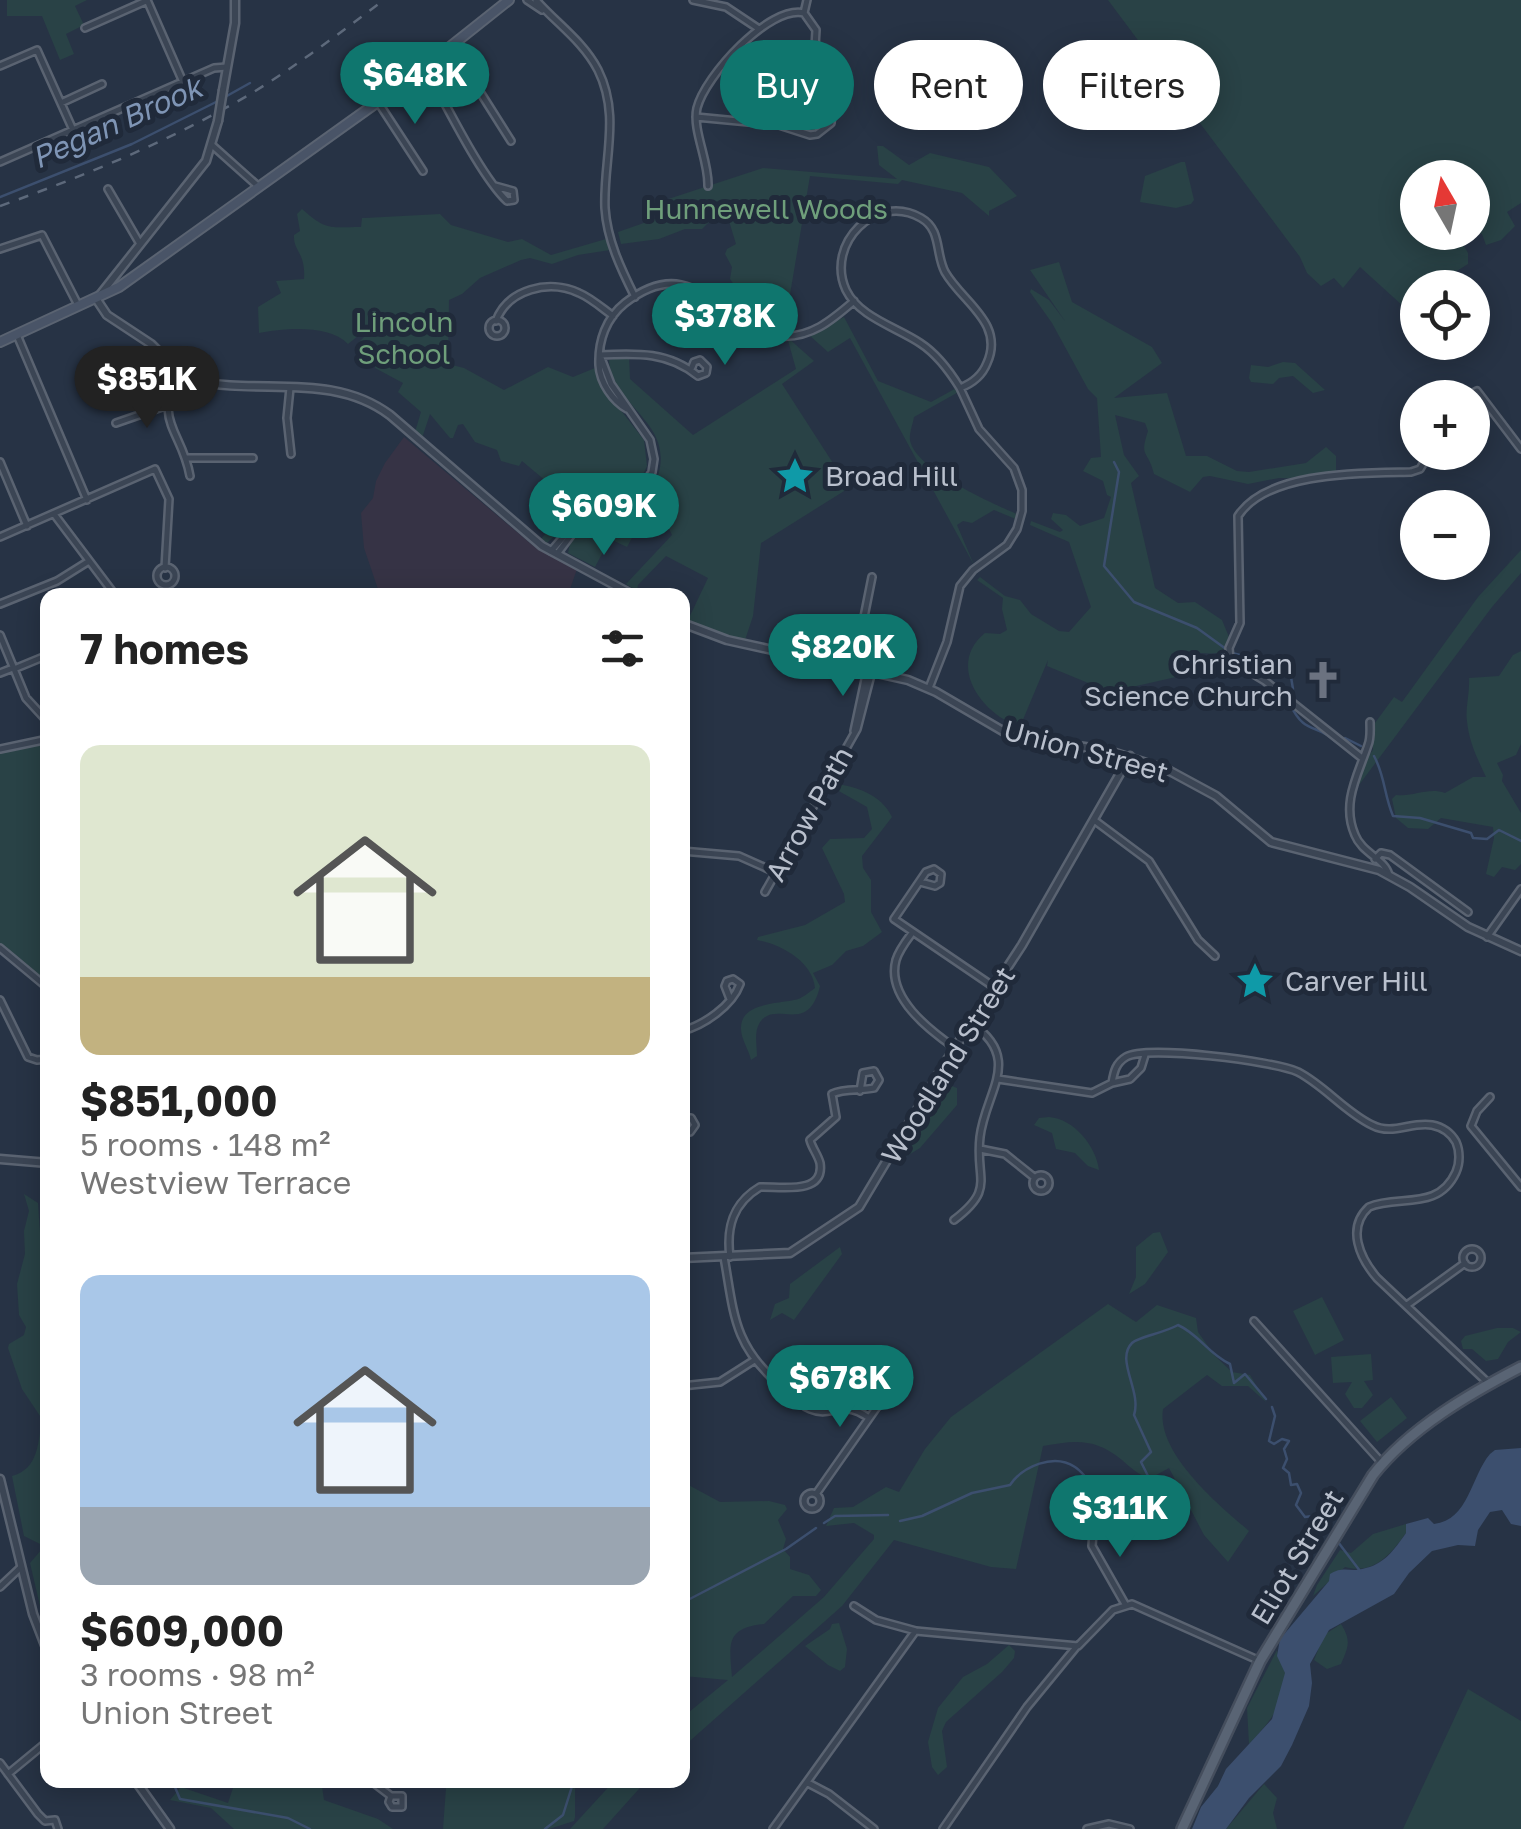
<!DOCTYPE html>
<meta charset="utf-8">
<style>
body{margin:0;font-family:"Golos Text",sans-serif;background:#f2f2f2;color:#222;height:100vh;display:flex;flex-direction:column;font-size:38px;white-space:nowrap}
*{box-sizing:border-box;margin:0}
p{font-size:32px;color:#767676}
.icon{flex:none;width:55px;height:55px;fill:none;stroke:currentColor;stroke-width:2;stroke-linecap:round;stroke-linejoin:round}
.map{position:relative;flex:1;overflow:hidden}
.panel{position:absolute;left:40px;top:588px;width:650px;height:1200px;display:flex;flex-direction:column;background:#fff;border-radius:20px;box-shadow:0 5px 25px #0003}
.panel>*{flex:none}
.top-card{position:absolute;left:720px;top:40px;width:650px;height:90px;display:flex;gap:20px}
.needle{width:65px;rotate:351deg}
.fabs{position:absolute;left:1400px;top:160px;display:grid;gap:20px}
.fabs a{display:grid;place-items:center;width:90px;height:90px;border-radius:50%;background:#fff;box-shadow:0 5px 25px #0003;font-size:50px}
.price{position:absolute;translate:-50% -85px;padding:0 22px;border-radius:35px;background:#0f766e;color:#fff;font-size:32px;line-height:65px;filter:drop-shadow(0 2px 5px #0008)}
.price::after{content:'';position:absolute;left:50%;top:60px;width:30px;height:22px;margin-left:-15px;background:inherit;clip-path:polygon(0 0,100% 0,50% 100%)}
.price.selected{background:#222;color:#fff}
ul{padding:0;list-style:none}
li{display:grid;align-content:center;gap:20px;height:530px;padding:0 40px}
li span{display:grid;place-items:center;height:310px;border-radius:20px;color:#555}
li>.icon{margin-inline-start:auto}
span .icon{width:180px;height:180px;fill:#fffc;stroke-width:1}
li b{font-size:42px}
h2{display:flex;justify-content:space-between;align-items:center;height:120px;padding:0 40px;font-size:42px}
.chip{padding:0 35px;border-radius:45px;background:#fff;box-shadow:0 5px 25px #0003;font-size:35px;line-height:90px}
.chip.selected{background:#0f766e;color:#fff}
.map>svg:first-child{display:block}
.medical{fill:#363345}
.green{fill:#294246}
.water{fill:#3c4f6e}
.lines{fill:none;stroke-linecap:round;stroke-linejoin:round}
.stream{stroke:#3c4f6e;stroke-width:2.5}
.minor-casing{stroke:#5a6371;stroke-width:10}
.tertiary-casing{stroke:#5a6371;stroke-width:11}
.secondary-casing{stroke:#5a6371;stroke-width:12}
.primary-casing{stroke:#454e5d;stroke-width:14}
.minor{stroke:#3b4554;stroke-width:5}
.tertiary{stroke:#3b4554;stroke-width:6}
.secondary{stroke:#495467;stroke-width:8}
.primary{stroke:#596474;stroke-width:9}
.rail{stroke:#5d697b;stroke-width:2.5;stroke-dasharray:10 10;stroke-linecap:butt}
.tertiary-bridge-casing{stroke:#5a6371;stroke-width:11;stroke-linecap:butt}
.tertiary-bridge{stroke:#3b4554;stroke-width:6}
.labels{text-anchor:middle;stroke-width:10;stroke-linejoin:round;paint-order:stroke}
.park-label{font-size:28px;fill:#6f9f7b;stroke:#202a3a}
.poi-label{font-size:28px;fill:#b9c0cd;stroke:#202a3a;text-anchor:start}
.street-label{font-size:28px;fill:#b9c0cd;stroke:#202a3a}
.water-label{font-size:30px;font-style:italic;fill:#7f95b5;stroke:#202a3a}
</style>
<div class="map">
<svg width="1521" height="1829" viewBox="0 0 1521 1829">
<rect width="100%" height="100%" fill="#273345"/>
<path class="medical" d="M404,437L536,548L577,569L568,595H380L364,548L361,513L373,498L376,481L385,463Z"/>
<path class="green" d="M7,0H87L75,6L84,25L66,34L74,54L60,60L42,16H7Z
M1108,0H1521V203L1507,212L1515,226L1501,240L1486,245L1482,234L1473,232L1472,178H1418V232L1464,233L1458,236L1468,253V264L1431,287L1418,288L1417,296L1403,306L1360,267L1343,288L1334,278L1321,286L1307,273L1300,257Z
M877,146H883L909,165L930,153L989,167L1017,196L989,211V216L962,193L902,180L898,184L810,176L785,324L764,318L737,300L743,291L737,289L730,279L732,267L725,254L727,249L736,244L729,221L709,222L702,229H685L659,239L621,244L618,232L658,218L656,203L763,168L897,179L879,165Z
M1181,162H1185L1194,200L1191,204L1176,208L1140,202L1145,176Z
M302,209C327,231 329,227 361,227L362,218H365L440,214L451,225L508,242L522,239L551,255L606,239L610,250L578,255L552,264L530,258L521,260L480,278L462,294L449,300L448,364L464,368L504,390L548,367L573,377L595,368L612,399L644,440L647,466L639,484L627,495L582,510L547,543L541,539L572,503L522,461L519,466L501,461L497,450L475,442L463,424L458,425L453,438H450L430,414L422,438L415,432L421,412L398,392L403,383L375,368L377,356L357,344L364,337L358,336L348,344C329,324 285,328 259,333L258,307L281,293L276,281L304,279C306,253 293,251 294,235L300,231L297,214Z
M1059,262L1072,302L1152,347L1162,363L1114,398L1167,393L1186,456H1207L1237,471L1249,472L1306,463L1326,447L1336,456V473L1331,478L1327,479L1279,478L1248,484L1210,476L1203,477L1190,492L1154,474C1148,449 1139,459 1148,431L1145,423L1115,415L1124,455L1139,476L1131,483L1155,588L1178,603L1195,602L1222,620L1229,637L1227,650C1208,659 1191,647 1171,654L1176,677L1110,692L1047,666L1048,660L1022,722L1013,724C978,709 948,663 985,633L1000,634L1007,630L1002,609L1003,598L977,580L980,577L1005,596L1020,600L1031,614L1059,631L1069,632L1091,607L1069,542L1030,525L1031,521L1060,532L1063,530L1051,519L1053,513L1066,515L1080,526L1104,518L1111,497L1107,495L1103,481L1083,471L1091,458L1101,457L1097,398L1088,389L1052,323L1030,292L1031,289L1049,300L1065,321L1030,270Z
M844,317L878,381L931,402L960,386L962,390L914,417C913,423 909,434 910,440C915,470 994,504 1019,515L1018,520L994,510L972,523L963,521L957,525L974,565L850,338L828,352L809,335Z
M787,337L814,361L782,384L849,488L761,543L753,616L745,640L719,634L688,620L708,578L666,556L638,585L637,591L626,584L672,535L654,498L627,547L610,539L595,567L568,553C575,509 639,522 655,484C681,423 612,409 609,360L629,356L630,379L693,435L796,369Z
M1283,362L1295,363L1325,390L1313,393L1293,376L1279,378L1273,384L1251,382L1249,378L1251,365L1268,367Z
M1521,550V573L1492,607L1356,789L1362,764L1373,750L1372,727L1394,697L1402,702L1478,597Z
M1521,651V744L1516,755L1497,763L1503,775L1502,781L1521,813V864L1515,870L1502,867L1494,877L1486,874L1494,838L1493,827L1441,818L1428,829L1408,828L1396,818L1392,799L1396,795C1414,797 1428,787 1445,793L1473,777H1486C1477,758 1469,742 1467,721C1465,708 1470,693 1469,678L1499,676L1513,655Z
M47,743V985L0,944V753Z
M833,783C857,787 881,794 892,817L862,856L863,868L871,880V912L882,932L863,946L846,951L832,965L813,973L820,986C808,1038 774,997 759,1024C754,1033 757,1046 757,1056L751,1060C749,1050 741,1039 741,1029C740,1003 776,1004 794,1000C802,999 808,993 815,988C813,962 781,944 757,940L758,937L805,925L845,902L844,894L822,848L830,839L864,838L872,829L867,807L837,790Z
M945,1083L957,1088V1105L920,1148L907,1156L912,1137Z
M1049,1117C1074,1119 1096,1146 1099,1170L1088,1166L1075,1153L1056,1149L1052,1133L1034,1125L1039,1118Z
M24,1194L38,1203L42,1261L47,1272V1636L30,1563L42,1549L40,1544L24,1536L12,1476C39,1469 38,1442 42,1419L22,1389L8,1348L9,1344L24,1335L26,1327L19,1315L17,1284L25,1254L24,1231L29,1211Z
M1160,1232L1168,1252L1145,1284L1129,1294L1136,1277V1247L1153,1233Z
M840,1247L842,1254L794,1320L782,1313L770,1320L775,1304L789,1298L790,1284Z
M1322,1297L1344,1340L1315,1355L1293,1311Z
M1108,1304L1136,1322L1157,1305L1196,1318L1198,1332L1215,1356L1232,1372L1250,1375L1266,1402L1248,1386H1222L1207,1375L1163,1409C1156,1453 1219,1505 1249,1531L1228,1562L1204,1535L1169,1468L1149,1479C1138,1474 1131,1468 1122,1460C1095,1438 1076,1440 1043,1446L1016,1569L991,1567L894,1540L842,1606L683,1747V1717L728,1680L683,1676V1482L720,1502L769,1501L785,1505L787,1509L778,1520L786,1539L783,1549L790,1557V1569L809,1575L821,1590L816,1596H793L764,1624C726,1628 729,1643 732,1677L824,1597L874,1539V1535L854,1523L826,1526L834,1508L853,1507L886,1487L899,1492L925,1449L951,1417Z
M1497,1328H1513L1521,1332L1508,1342L1498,1359L1486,1361L1472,1349H1463L1461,1341L1465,1336Z
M1371,1354L1373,1380L1364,1381L1373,1395L1362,1408H1354L1345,1394L1352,1382L1333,1383L1331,1357Z
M1391,1397L1407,1418L1377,1442L1360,1421Z
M1406,1524V1533C1391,1554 1374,1575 1345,1567L1313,1596L1317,1585L1340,1550L1351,1553L1373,1534Z
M839,1623L847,1649L845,1667L840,1671L828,1665L805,1646L830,1629L832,1624Z
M1341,1624C1351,1640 1349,1646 1341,1664L1327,1669L1314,1660L1324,1635Z
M1009,1645L1015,1651L1014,1658L1002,1672L946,1722L942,1731L947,1767L938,1775L932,1767L928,1742L938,1708L963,1677L987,1664Z
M1277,1650C1278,1659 1284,1665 1285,1673C1288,1702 1267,1725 1249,1744L1247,1708Z
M1468,1689L1521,1721V1829H1403Z
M264,1780H321L324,1800L378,1819L393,1829H234L211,1808L170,1800L181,1787L228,1803L233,1788H247Z
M439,1780H575V1817L574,1821L549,1829H443L446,1788Z
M615,1780H647L603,1829H570Z
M1264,1784L1277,1798L1273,1813L1277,1829H1226Z"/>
<path class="water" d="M1521,1448V1526L1511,1524L1502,1510L1490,1512L1478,1530L1475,1546L1458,1545L1432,1551L1409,1573L1394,1594L1329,1630L1310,1664L1312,1683L1309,1706L1292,1745L1281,1766L1249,1798L1226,1829H1192L1201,1807L1218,1786L1226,1769L1272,1719L1285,1673L1277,1656L1280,1639L1329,1581L1330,1574C1343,1566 1349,1572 1362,1569C1384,1565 1394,1550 1406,1533V1524L1428,1518L1434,1524C1469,1520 1471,1476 1490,1454L1495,1450Z"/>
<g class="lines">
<path class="stream" d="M225,97L250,83
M0,197L132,144L218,101
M1114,462L1119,472L1104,566L1134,602L1197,628L1226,649
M1232,653L1272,663
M1277,667L1291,677L1293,689L1291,696
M1290,704C1305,736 1317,723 1335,741
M1345,738L1361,746
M1374,756C1385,776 1384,795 1393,816L1420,818L1471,833L1473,838L1487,839L1499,830L1521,841
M1272,1407L1275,1416L1269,1441L1274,1444L1282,1439L1289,1441L1284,1449L1287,1459L1283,1468L1289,1473L1291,1485L1297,1484L1301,1493L1296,1505L1305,1517L1320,1515L1323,1524
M1116,1506C1127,1511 1144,1504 1152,1496L1154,1488L1141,1462L1151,1452L1134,1415C1142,1391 1115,1360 1132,1343C1138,1337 1164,1333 1178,1325C1200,1335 1207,1353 1230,1364L1234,1383L1245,1374L1266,1399
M900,1521L922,1516L972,1493L1010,1485C1023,1466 1054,1453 1075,1467C1087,1475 1097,1493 1107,1504
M824,1523L835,1516L888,1515
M1338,1542L1360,1571
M682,1603L786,1549L816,1528
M172,1780L180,1799L288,1818L310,1829
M545,1829L563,1815L574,1780"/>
<g class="minor-casing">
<path id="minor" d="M147,0L183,82
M527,0L542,10
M536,0C556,23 583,41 598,70C621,116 603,160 605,208C607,240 621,269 635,297
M693,0L726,7L759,29
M85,28L146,1
M451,46L511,141
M0,66L37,50L73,130
M424,68L430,76C449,110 481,176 507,201L514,200L513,191L495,186
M378,102L423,171
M61,103L102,84
M696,117L779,125L810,135L817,134L831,123L833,104L814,65L816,30L804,13L807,0
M213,146L259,187
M0,162L214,68L227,67
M708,186C709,161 692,130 697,108C705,76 769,5 804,13
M108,189L140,244
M0,249L42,235L78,305
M489 328a8 8 0 1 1 16 0a8 8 0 1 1-16 0Z
M496,321C508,289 549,279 579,293C591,298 602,308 613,316
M17,335L87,500
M600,355C638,353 669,352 698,376L706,373L707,367L700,360L694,362L692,367
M180,373C152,422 182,430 190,476
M290,388L287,418L291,454
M1464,398L1477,391L1521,449
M627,409C613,401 600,383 599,365C598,341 606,318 625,303C696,248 720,328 779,336C810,339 832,320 854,301
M116,423L165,406
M186,458H253
M0,462L27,526
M54,514L115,595
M0,537L155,469L169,499L165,568
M551,551L580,518L636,497L652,472L654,459L650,440L611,384L601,358
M557,554L575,530L592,516
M157 576a9 9 0 1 1 18 0a9 9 0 1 1-18 0Z
M0,604L57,581L89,561
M0,635L26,698L48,722
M854,667L872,577
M14,669L48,655
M0,673L13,668
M929,688L947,642L960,586L973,570L1007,545L1017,529L1022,511V490L1014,468L979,429L960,388C973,383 982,376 987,363C1005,323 962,302 945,272C935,253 942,230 921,218C876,192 825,244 846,290C859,317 896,327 920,343C937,354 949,370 960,388
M1370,722C1370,730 1371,738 1368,745C1358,775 1341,803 1355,835C1362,853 1385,859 1389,875
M854,731L867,670
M0,749L48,739
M1362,758L1265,681L1230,660L1229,648L1240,623L1238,516C1267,471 1362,473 1411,472L1420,469L1430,452
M1094,820L1149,861L1198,940L1215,956
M682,851L739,856L775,872
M1375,859L1381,853L1390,855L1468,912
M920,882L935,886L940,883L941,874L934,869L926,872L894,919L994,987
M765,892L857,729L872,671
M912,933C906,941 899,950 896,960C886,997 929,1030 955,1048
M1487,937L1521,889
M0,948L48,988
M0,1000L28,1057L37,1060L48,1059
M682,1031C704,1025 732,1006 740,984L733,979L727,981L725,986L730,999
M998,1079L1092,1093L1112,1083L1130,1079L1141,1068L1145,1055
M1112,1083C1114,1071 1116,1063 1126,1057C1146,1045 1275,1061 1298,1072C1325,1086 1345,1112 1372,1125C1393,1136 1411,1121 1432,1125C1442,1127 1451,1133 1456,1142C1460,1151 1460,1163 1456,1172C1438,1212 1398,1194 1369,1207C1346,1228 1360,1258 1377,1278L1488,1383
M1490,1097L1477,1111L1471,1126L1521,1187
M682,1119L691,1118L695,1125L690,1132L682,1131
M980,1149L1005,1154L1035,1178
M1033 1183a8 8 0 1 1 16 0a8 8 0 1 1-16 0Z
M954,1220C996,1188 975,1180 980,1137C985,1092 1024,1059 971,1023
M1463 1258a9 9 0 1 1 18 0a9 9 0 1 1-18 0Z
M724,1257C734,1313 733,1345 779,1384C788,1392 798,1404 810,1409C833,1419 839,1397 869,1418
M730,1257C726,1227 733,1203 760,1187C778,1186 825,1196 820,1163C818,1155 812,1148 810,1140L836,1117L832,1094C844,1088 861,1091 874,1088L879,1080L874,1071L863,1073L860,1091
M1407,1305L1465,1263
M1254,1321L1383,1464
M682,1386L720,1382L753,1361
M804 1501a8 8 0 1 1 16 0a8 8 0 1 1-16 0Z
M816,1494L877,1407L892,1395
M1094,1520L1092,1546L1125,1604
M0,1587L21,1567
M854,1606L876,1620L916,1631L1078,1646L1113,1610L1132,1604L1260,1661
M0,1763L38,1814L45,1821L55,1820L58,1829
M8,1774L48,1741
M370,1780L391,1796H402V1807H392L389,1802L391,1796
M808,1783L829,1794L874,1829
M773,1829L914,1633
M943,1829L1027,1707L1077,1646
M1087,1829L1109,1824L1130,1829"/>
</g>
<g class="tertiary-casing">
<path id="tertiary" d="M223,90L235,23V0
M218,121L206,161L100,295L97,300L107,315L151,344L180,373L193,380C259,396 331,371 390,415L542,546L633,595
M682,623L727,640L908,680L936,692L1013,737L1106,750L1168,770L1216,796L1271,842L1379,870L1410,887L1468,927L1521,951
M0,1159L48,1163
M682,1258L790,1253L859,1207L945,1063L1022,945L1130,756
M0,1479L33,1614L48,1653
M135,1780L170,1829"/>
</g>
<g class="secondary-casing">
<path id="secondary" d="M0,342L119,287L407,81L509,0"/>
</g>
<g class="primary-casing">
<path id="primary" d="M1182,1829L1260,1661L1373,1475C1410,1428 1469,1394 1521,1367"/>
</g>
<use href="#minor" class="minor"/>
<use href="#tertiary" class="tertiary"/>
<use href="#secondary" class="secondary"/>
<use href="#primary" class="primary"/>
<path class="rail" d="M0,206C87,175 172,140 252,93C298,65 341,32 384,0"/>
<g class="tertiary-bridge-casing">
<path id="tertiary-bridge" d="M218,121L223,90"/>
</g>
<use href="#tertiary-bridge" class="tertiary-bridge"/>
</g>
<defs>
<g id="sight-bare" transform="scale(3)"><path d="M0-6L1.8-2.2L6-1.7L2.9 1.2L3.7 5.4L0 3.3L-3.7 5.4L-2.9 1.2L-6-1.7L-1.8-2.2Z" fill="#0f9aa8" stroke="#202a3a" stroke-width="2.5" paint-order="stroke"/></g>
<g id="church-bare" transform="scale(3)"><path d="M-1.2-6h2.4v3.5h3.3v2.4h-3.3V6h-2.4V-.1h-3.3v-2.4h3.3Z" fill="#6b7280" stroke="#202a3a" stroke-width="2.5" paint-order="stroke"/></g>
</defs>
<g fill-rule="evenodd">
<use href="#sight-bare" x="795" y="476"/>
<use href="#church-bare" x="1323" y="680"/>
<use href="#sight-bare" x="1255" y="981"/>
</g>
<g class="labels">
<g class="park-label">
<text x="766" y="219">Hunnewell Woods</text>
<text x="404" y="332">Lincoln<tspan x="404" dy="32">School</tspan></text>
</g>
<g class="poi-label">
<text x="825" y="486">Broad Hill</text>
<text x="1293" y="674" text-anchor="end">Christian<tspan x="1293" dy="32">Science Church</tspan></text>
<text x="1285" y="991">Carver Hill</text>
</g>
<g class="street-label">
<text transform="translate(1086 751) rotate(15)" y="10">Union Street</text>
<text transform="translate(809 814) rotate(-61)" y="10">Arrow Path</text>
<text transform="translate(948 1065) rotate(-58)" y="10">Woodland Street</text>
<text transform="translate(1297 1557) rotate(-59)" y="10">Eliot Street</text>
</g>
<g class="water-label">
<text transform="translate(117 123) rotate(-24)" y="10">Pegan Brook</text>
</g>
</g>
</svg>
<div class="fabs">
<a><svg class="needle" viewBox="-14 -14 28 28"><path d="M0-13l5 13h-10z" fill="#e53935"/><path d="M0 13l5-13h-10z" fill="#767676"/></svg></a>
<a><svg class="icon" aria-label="locate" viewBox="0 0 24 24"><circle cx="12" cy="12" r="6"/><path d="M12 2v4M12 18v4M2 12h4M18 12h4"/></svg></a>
<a>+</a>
<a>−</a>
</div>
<b class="price" style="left:415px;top:127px">$648K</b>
<b class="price" style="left:725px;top:368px">$378K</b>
<b class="price selected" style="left:147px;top:431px">$851K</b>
<b class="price" style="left:604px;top:558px">$609K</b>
<b class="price" style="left:843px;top:699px">$820K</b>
<b class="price" style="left:840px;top:1430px">$678K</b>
<b class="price" style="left:1120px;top:1560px">$311K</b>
<div class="top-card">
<a class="chip selected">Buy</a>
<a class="chip">Rent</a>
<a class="chip">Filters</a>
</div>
<section class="panel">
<h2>7 homes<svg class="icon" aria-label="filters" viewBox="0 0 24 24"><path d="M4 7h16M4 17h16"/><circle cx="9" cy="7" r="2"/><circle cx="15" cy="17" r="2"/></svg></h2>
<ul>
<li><span style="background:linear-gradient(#dfe7d0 75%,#c2b280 0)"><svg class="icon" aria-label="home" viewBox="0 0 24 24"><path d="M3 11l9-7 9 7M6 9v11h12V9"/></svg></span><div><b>$851,000</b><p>5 rooms · 148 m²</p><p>Westview Terrace</p></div></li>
<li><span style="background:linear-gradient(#a9c7e8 75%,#9aa5b1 0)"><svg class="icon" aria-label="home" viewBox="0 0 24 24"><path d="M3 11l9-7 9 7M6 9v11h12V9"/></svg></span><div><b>$609,000</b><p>3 rooms · 98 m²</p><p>Union Street</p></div></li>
</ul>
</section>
</div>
